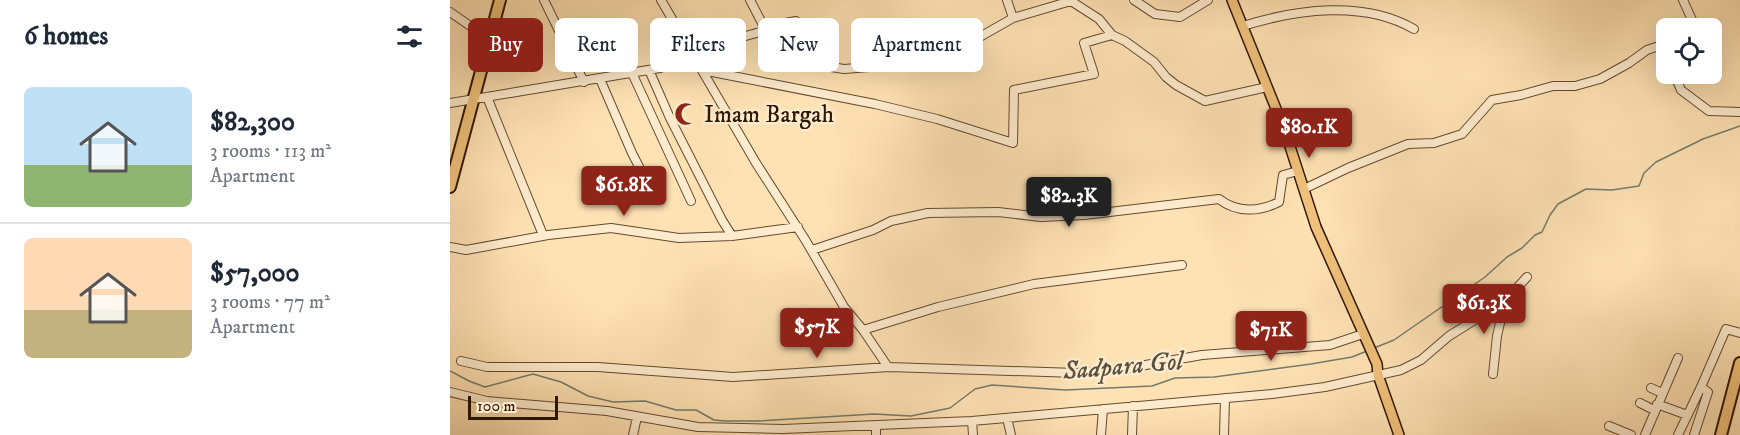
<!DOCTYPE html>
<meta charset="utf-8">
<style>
body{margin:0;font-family:"IM FELL DW Pica",serif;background:#f2f2f3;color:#1f2937;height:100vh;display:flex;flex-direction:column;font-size:22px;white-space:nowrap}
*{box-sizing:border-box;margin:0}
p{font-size:20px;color:#747a83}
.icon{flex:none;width:33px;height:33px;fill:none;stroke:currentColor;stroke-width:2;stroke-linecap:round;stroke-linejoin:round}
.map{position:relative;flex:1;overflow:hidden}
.side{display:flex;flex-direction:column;background:#fff;width:450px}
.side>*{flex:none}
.hud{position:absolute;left:18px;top:18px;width:570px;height:54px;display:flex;gap:12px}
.tools{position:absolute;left:1206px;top:18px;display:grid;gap:12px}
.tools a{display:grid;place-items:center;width:66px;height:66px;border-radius:9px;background:#fff;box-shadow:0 6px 24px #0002;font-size:30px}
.scale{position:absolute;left:18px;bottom:15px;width:90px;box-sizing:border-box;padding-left:6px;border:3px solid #311703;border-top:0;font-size:16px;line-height:21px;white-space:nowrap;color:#311703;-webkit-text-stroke:4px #ffecce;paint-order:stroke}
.price{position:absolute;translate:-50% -51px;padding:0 14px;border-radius:6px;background:#8f2418;color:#fff;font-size:20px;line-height:39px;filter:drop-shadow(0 2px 3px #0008)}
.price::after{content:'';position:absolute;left:50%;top:36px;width:18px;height:14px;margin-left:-9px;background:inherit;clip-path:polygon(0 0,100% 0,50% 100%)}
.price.on{background:#222;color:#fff}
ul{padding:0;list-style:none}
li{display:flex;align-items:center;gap:18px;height:150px;padding:0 24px}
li+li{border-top:2px solid #e0e1e3}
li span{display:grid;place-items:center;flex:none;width:168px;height:120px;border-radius:9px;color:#555}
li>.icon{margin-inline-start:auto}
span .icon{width:72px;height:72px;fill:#fffc;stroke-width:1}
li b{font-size:26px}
h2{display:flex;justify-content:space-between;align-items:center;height:72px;padding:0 24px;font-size:26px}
.chip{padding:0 21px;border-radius:9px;background:#fff;box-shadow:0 6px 24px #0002;font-size:21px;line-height:54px}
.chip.on{background:#8f2418;color:#fff}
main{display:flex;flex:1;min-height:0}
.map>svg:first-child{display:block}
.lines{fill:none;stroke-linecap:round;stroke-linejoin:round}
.stream{stroke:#747b6b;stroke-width:1.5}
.minor-casing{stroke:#644a2f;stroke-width:10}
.major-casing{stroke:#311703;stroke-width:12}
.highway-casing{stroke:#311703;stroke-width:14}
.minor{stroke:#ffecce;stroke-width:8}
.major{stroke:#f0c17a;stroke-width:9}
.highway{stroke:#f0c17a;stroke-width:10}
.labels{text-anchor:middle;stroke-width:4.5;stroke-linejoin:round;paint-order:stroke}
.poi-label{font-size:24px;fill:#311703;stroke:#ffecce;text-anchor:start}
.water-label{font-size:26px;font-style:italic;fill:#585140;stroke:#ffecce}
</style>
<main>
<section class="side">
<h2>6 homes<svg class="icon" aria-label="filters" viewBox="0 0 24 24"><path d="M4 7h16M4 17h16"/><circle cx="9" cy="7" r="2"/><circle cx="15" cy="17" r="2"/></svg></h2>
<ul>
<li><span style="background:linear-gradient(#bfe0f5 65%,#8fb573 0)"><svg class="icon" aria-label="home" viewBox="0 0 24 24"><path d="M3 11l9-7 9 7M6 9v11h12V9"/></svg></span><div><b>$82,300</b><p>3 rooms · 113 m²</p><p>Apartment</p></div></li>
<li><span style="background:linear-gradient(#ffd9b3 60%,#c2b280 0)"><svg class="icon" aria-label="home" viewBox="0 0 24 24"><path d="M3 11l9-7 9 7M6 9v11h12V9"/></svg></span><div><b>$57,000</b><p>3 rooms · 77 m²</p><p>Apartment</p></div></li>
</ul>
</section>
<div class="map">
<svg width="1290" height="435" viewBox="0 0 1290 435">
<rect width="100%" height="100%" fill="#ffe2b4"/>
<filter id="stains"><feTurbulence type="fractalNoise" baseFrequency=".00333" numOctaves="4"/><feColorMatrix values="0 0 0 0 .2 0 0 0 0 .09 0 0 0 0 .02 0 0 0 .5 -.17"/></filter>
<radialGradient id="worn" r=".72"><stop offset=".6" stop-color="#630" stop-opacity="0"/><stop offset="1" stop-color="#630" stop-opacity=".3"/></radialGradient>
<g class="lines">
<path class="stream" d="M924,348L944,340L1035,277L1057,257L1072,248L1085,235L1092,232L1100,215L1108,204L1136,189L1162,190L1189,186L1194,173L1206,162L1253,139L1290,126
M0,371L19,381L35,387L83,374L111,382L138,396L163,402L195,401L226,410H246L264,420L275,421H309L424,414L461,416L500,408L525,389L542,385L615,390L702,386L725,378L764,377L861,364L902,357L917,351"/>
<g class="minor-casing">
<path id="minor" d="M94,0L134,82
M211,0L306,163L356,241L394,307L413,330L488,307L584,284L732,265
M300,0L314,27L346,21L368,65L394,69L444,65L507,50L563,18L621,1L649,19L662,35L675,41L704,62L716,77L726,85L755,101L817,87
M557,0L563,18
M684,0L705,14L730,17L758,0
M1233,0L1243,22
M0,12L39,39
M793,26C847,9 914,0 964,29
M242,51L310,32L314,27
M199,70L220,118L272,220L282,236
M252,70L425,104L487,119L563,143L564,90L644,74L634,43L662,35
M182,73L241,201
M1224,74L1231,90L1259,111L1290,112
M150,79L182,153L205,198
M37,97L93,235
M0,103L210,68L244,55
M854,189L898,168L958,144L984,143L1012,134L1042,100L1071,95L1103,86H1125L1150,79L1179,63L1197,50L1212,45L1216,55
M0,247L16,250L98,235L161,228L229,238L282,236L348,227
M362,250L423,230L441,221L478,213L548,212L591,217L634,215L769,199C787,213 809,212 829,202L833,175L848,171
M413,330L438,367
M11,361L37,367H148L283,377L439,367L626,373L673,369L752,355L880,345L913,334
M1043,374L1047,336L1055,301
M1201,388L1212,393
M0,392L37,401L157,411L248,427L333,429L522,421L822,394L875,387L951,370L971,360L999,336L1055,301L1077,277
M1190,403L1204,410
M1207,404L1237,415
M557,418L561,435
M522,421L523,435
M426,426V435
M1159,426L1181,435
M183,435L187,417
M651,435L653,409
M682,435L683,406
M774,435L775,398
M1195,435L1228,358
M1228,435L1251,387L1276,329L1290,333
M1244,435L1258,392L1251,387"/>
</g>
<g class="major-casing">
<path id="major" d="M782,0L835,131L866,227L927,364L928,375L949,435"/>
</g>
<g class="highway-casing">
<path id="highway" d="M0,187L50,0
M1271,435L1290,363"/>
</g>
<use href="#minor" class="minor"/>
<use href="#major" class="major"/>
<use href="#highway" class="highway"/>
</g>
<defs>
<g id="mosque-bare" transform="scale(1.8)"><path d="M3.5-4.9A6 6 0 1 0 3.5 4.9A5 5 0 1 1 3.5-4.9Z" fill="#8f2418" stroke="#ffecce" stroke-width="2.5" paint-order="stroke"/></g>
</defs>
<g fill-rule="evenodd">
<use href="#mosque-bare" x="236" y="114"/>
</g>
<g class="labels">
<g class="poi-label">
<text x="254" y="122">Imam Bargah</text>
</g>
<g class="water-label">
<text transform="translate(673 365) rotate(-5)" y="9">Sadpara Gol</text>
</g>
</g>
<rect width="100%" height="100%" filter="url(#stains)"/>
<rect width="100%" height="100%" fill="url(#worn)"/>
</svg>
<div class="tools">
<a><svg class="icon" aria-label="locate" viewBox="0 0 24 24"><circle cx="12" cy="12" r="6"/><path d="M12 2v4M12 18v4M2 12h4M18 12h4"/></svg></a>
</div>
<div class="scale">100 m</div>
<b class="price" style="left:859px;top:159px">$80.1K</b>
<b class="price" style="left:174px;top:217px">$61.8K</b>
<b class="price on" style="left:619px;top:228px">$82.3K</b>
<b class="price" style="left:1034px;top:335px">$61.3K</b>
<b class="price" style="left:367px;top:359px">$57K</b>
<b class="price" style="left:821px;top:362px">$71K</b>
<div class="hud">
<a class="chip on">Buy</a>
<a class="chip">Rent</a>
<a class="chip">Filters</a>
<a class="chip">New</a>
<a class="chip">Apartment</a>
</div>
</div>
</main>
